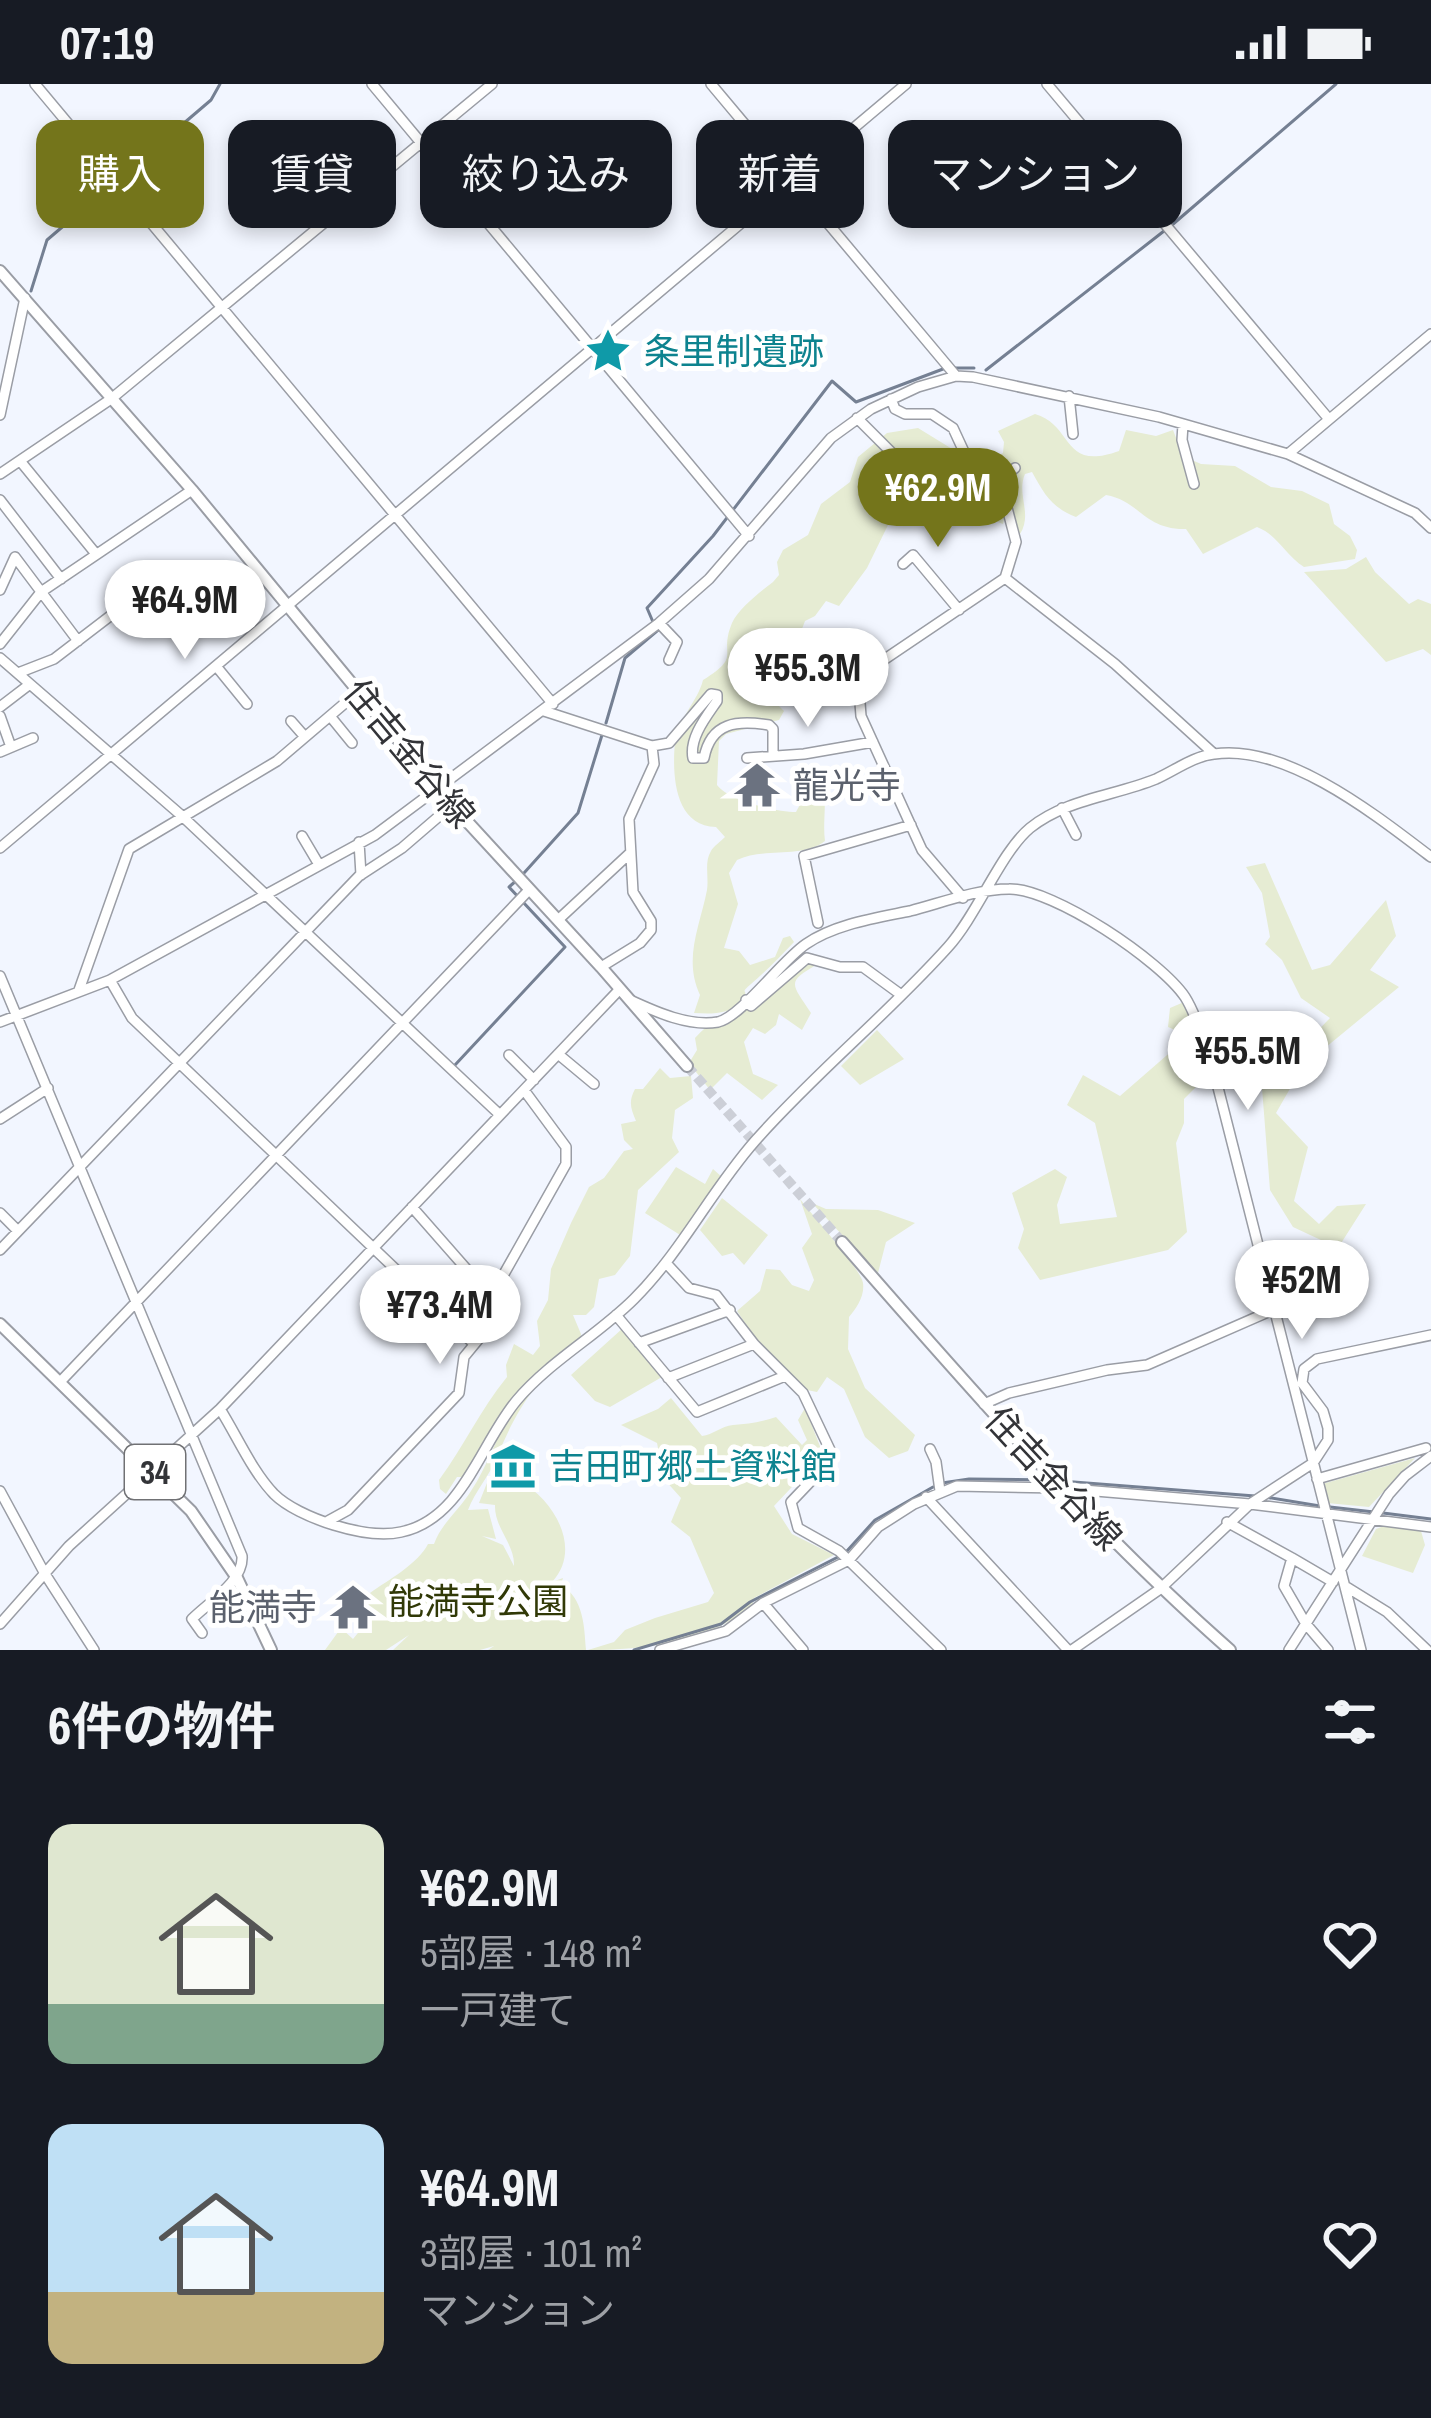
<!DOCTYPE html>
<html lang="ja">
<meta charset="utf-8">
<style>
body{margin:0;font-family:"Archivo Narrow","Noto Sans JP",sans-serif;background:#242831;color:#f1f3f6;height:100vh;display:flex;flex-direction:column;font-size:45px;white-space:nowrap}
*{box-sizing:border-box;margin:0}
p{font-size:39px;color:#9ea1a6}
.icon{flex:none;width:66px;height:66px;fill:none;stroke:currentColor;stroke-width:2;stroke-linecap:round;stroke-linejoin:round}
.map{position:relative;height:1566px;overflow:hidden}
.details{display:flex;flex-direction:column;background:#171b24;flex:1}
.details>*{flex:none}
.hud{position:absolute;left:36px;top:36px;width:1359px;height:108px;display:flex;gap:24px}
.price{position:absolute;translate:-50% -102px;padding:0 27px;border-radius:42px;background:#fff;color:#222;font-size:39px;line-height:78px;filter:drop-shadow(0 3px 6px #0008)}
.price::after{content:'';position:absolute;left:50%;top:72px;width:36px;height:27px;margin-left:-18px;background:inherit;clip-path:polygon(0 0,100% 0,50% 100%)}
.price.active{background:#74751b;color:#fff}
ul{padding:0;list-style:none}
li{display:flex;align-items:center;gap:36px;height:300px;padding:0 48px}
li span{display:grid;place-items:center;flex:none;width:336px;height:240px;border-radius:24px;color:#555}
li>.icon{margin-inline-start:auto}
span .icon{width:144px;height:144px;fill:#fffc;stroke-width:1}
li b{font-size:51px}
h2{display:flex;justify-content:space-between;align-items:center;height:144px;padding:0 48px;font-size:51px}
.pill{padding:0 42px;border-radius:24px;background:#171b24;box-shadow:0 6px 18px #0003;font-size:42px;line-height:108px}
.pill.active{background:#74751b;color:#fff}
.status{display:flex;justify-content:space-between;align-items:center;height:84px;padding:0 60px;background:#171b24;direction:ltr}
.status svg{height:33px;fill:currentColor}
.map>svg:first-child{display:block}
.green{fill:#e6ecd3}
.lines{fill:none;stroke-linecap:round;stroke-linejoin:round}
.stream{stroke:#758093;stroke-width:3}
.major-tunnel{stroke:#cccfd7;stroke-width:10;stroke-dasharray:10 5;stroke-linecap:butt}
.minor-casing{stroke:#9a9da5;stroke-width:12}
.major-casing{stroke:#9a9da5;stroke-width:14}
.minor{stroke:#fff;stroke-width:9}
.major{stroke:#fff;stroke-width:10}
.labels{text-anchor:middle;stroke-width:10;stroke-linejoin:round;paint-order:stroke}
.shield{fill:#fff;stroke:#707174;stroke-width:3}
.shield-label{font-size:33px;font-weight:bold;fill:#333438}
.culture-label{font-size:36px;fill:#0d838f;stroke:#fff;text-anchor:start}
.street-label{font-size:36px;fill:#333438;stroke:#fff}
.worship-label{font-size:36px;fill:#5b616d;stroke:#fff;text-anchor:start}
.park-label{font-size:36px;fill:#313907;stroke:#fff}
</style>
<div class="status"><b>07:19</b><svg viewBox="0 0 49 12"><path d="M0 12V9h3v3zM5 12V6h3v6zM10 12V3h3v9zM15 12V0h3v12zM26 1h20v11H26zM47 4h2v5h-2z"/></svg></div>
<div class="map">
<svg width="1431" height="1566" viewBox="0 0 1431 1566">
<rect width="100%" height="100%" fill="#f2f6ff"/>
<path class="green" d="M1035,330C1074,341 1061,388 1119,367L1126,346L1156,352L1173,346L1183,372L1201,380L1235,382L1271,403L1302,407L1329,420L1334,440L1350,452L1357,466L1355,475L1304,483C1284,470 1278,451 1257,443L1203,470L1186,445C1144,446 1140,417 1106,411L1076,433C1051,423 1045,411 1032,388L1025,390C1016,411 1033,429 1020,450L1005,431L1003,440C982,431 962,434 941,421L933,428H916L888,441L867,484L839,522L826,517L815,532L805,537L780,602L777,620L784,627L779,636L726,650L719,657L717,701C729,717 777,728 796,728L813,696L820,694C829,711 822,737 825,757C802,775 764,763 737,776L729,789L738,820L724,864L739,867L750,881L775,873L783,854L790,852L794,858C780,873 766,887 751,900C737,912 752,903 741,917C730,931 710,930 694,929L700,911C683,875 700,842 707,806C709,793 704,778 711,767C713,763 722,756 725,753L716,743C674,742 672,690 675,658C677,636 698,617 703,596C743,571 718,573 732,539C738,525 760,508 773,498L779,491L777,478L783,466L808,451L821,420L850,398L858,373L887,349L918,344L962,371L984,396L982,380L1003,369L1004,358L998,347Z
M1366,473L1375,488L1409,520L1418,515L1431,520V571L1423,565L1386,578L1304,488L1346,485Z
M1265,779L1312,886L1330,881L1386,816L1396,852L1370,886L1399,903L1303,982L1276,1029L1308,1063L1294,1117L1319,1140L1337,1122L1366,1120L1338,1164L1293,1143L1270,1106L1262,1004L1330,934L1301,914L1282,876L1265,860L1270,853L1262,809L1246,783Z
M814,878L818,880C786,898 791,899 811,929L802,946L779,930L776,941L765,950L753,944L744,958L753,990L778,1001L762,1016L727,989L710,1006L689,979L697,966L695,954C720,926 760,911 789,883V887Z
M1184,918L1211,988L1184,1015V1039L1176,1059L1187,1148L1168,1166L1040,1196L1018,1164L1024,1145L1012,1109L1055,1085L1067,1093L1057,1121L1060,1140L1117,1133L1095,1039L1067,1021L1083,991L1120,1012L1189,952L1168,943L1170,924Z
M877,946L904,975L860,1001L841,982Z
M660,984L670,994L691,992L693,1014L675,1026L672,1054L679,1068L638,1106L630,1172L615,1191L599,1195L594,1223L586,1231H573L581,1250L580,1260L514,1318L466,1393H457L446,1410L440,1405L439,1396C464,1362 480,1326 507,1293L506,1281L514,1260L533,1271L540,1262L537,1237L548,1216L551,1185L571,1139L589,1103L604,1094L624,1067L633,1065L624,1056L621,1040L636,1037C631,1025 628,1018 635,1005H643Z
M676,1083L705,1100L713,1085L723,1094L685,1154L645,1129Z
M722,1114L768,1151L744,1181L733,1169L722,1172L700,1146Z
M800,1115C811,1130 861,1185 863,1199C865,1212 856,1225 849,1233L848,1265L865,1304L915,1351L908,1367L889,1374L865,1353L844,1305L827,1293L817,1308L807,1306L755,1254L737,1227L760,1207L766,1185L780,1186L792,1201L809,1207L814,1196L802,1164L812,1150Z
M812,1119L826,1125L878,1126L915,1139L886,1158L878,1189Z
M623,1244L662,1293L610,1323L595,1317L571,1291Z
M535,1304C518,1325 507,1349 497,1373C490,1391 475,1407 468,1426L488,1425L496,1455L482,1452L503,1461L514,1482C515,1460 494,1444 495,1421L479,1419L487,1399L498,1389L515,1402L520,1397C554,1416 583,1465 552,1498L563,1494L561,1500C584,1516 584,1541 586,1566H488L494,1562L480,1566H393L409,1551L386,1566H325L341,1544L353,1555L362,1544L355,1533L373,1516L370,1509C388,1496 418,1480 428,1460H434C441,1440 459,1426 471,1407C494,1373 501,1330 535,1304Z
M671,1314L702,1352C713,1351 721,1342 733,1341C748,1340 761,1338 776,1333L802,1361L807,1356L798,1336L805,1324L823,1370L774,1422L792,1450L834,1471L754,1514L752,1522C706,1559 645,1566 588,1566L614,1558L625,1546L655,1534L708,1518L714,1509L690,1453L671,1438L681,1414L664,1395L657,1359L621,1341L658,1325Z
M1415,1374L1369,1423L1327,1419L1322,1400Z
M1387,1441L1421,1447L1425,1461L1413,1489L1362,1472L1376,1445Z"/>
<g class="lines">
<path class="stream" d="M1172,141L1336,0
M31,207L47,156L211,16L220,0
M952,284H974
M986,286L1164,147
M653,538L647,524L713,452L832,297L856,318L943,285
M606,639L625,574L657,547
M524,789L578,729L602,651
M455,981L565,863L509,803L517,796
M1061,1397L1255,1412
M942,1399L969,1395L1052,1396
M1265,1413L1320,1422
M1330,1423L1374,1428
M1383,1429L1431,1435
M846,1468L875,1436L933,1403
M634,1566L721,1540L750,1518L838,1473"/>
<path class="major-tunnel" d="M687,982L842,1158"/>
<g class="minor-casing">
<path id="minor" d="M35,0L553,620
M372,0L749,452
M711,0L956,292
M1047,0L1328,334
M1069,312L1073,350
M891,315L895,325L905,330H932L953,344L971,383L1006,420L1016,458L1005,494L882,577L864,593L859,606L861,632L922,766L963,814
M0,331L25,214
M857,334L892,369
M1183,340L1182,356L1194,400
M1288,370L1431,250
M21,378L96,470
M0,390L111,315L492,0
M990,403L1015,384
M0,416L61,495
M903,480L913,471L959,526
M1005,494L1115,580L1213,669
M0,506L15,473L78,557
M659,539L677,558L669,576
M0,560L41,508L192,406
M0,574L182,732L499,1030
M216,582L247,620
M18,589L54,575L131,516
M0,623L30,600
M544,627L652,662L654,680L629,735L633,808L651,837V846L640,859L601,883
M0,632L11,663
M330,632L352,659
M291,637L305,653
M652,662L669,659L711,610L717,611V617C706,633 689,654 693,674H704C711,638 737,636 769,641L773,645V672
M0,668L33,654
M747,674L804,670L873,658
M1062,724L1076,751
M302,752L318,779
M359,758L361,791
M0,764L906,0
M559,835L629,770
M818,839L804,772L911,741
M0,892L242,1472C244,1497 209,1518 192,1535L202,1549
M110,896L132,934L474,1260
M79,906L129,765L277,677L358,608
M630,916C656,928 689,943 718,938C741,933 782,876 806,860C835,840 876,834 910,827C941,819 977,805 1009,805C1053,804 1161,877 1185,913C1196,930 1202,953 1210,972L1361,1566
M746,916L751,922L807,874L840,883H863L900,910
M0,938L110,896L375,751L659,539L709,495L831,354L871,325L918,303L956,292L973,293L1159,333L1288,370L1415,429L1431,444
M558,970L594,1000
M509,971L534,996
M0,1035L48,1004
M412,1123L491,1213
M0,1129L18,1147
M0,1166L359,792L402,764L452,721
M666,1179L689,1204L716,1211L754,1260L803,1309L831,1368L830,1377L791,1418L798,1444L839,1467L941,1566
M616,1231L697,1328L785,1292
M639,1259L730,1226
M668,1294L754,1260
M60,1298L529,806
M984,1320L1009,1309L1107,1286L1147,1281L1275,1225
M220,1325C237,1352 252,1387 274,1410C298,1434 367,1456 401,1448C463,1435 480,1360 517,1316C550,1277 598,1251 634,1215C682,1167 711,1107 755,1057C815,989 887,931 948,863C977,831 1001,768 1030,744C1066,715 1114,712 1156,695C1174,687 1194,672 1214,670C1286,659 1377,732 1431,773
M930,1365L936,1378L940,1407
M1317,1395L1426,1364
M0,1407L45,1490L94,1566
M926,1413L1068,1566
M328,1437L348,1426L459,1309L464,1273L501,1228L491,1213L566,1080V1063L524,1006
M1227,1438L1292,1474L1284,1502L1306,1540L1328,1566
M1292,1474L1333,1498
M1345,1502L1387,1528L1427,1566
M763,1519L803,1566
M0,1540L69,1462L220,1325L620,905
M660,1566L726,1547L763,1519L849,1476L878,1443L914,1420L957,1402L1060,1404L1250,1420L1431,1443
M1072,1566L1160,1505L1250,1420L1313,1379L1328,1356V1344L1323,1327L1302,1299L1304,1285L1317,1275L1431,1251
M1289,1566L1389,1410L1405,1392L1431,1372"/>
</g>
<g class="major-casing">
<path id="major" d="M0,187L192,406L452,721L601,883L687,982
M842,1158C966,1300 1088,1441 1230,1566
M0,1240L191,1427L237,1494L271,1566"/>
</g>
<use href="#minor" class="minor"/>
<use href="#major" class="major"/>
</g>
<defs>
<g id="sight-bare" transform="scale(3.6)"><path d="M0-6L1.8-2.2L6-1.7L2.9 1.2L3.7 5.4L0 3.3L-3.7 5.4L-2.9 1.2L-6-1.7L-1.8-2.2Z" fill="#0f9aa8" stroke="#fff" stroke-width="2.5" paint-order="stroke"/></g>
<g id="temple-bare" transform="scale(3.6)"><path d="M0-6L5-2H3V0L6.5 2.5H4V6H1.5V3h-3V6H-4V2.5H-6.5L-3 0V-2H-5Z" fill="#6b7280" stroke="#fff" stroke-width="2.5" paint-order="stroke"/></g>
<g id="museum-bare" transform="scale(3.6)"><path d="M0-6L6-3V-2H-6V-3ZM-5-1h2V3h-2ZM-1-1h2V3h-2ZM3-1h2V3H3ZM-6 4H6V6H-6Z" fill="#0f9aa8" stroke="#fff" stroke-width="2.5" paint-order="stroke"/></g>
</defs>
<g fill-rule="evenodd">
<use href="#sight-bare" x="608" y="267"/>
<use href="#temple-bare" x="757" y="701"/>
<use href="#museum-bare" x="513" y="1382"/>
<use href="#temple-bare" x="353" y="1523"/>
</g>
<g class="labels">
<rect class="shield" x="125" y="1361" width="60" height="54" rx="9"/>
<g class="shield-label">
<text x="155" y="1400">34</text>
</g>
<g class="culture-label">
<text x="644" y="280">条里制遺跡</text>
<text x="549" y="1395">吉田町郷土資料館</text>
</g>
<g class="street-label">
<text transform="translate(410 669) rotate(50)" y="13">住吉金谷線</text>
<text transform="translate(1054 1394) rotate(47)" y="13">住吉金谷線</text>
</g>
<g class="worship-label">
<text x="793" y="714">龍光寺</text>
<text x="317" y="1536" text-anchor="end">能満寺</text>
</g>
<g class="park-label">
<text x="478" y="1530">能満寺公園</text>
</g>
</g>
</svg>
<b class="price active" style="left:938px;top:466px">¥62.9M</b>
<b class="price" style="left:185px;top:578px">¥64.9M</b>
<b class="price" style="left:808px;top:646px">¥55.3M</b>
<b class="price" style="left:1248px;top:1029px">¥55.5M</b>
<b class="price" style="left:1302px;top:1258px">¥52M</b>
<b class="price" style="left:440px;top:1283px">¥73.4M</b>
<div class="hud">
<a class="pill active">購入</a>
<a class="pill">賃貸</a>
<a class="pill">絞り込み</a>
<a class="pill">新着</a>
<a class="pill">マンション</a>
</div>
</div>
<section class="details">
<h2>6件の物件<svg class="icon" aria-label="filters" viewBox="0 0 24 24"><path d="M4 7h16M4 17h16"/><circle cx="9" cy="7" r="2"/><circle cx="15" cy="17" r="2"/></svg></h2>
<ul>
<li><span style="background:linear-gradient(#dfe7d0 75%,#7fa58c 0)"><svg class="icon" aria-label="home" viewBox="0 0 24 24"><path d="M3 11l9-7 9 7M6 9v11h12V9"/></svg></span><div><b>¥62.9M</b><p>5部屋 · 148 m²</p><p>一戸建て</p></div><svg class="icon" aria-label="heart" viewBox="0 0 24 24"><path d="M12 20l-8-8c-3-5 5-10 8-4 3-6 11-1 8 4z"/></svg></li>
<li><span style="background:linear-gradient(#bfe0f5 70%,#c2b280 0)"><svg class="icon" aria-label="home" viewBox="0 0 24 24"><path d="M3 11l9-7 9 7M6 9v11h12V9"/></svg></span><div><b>¥64.9M</b><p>3部屋 · 101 m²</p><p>マンション</p></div><svg class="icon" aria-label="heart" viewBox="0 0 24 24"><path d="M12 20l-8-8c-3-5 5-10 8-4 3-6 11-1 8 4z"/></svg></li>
</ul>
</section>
